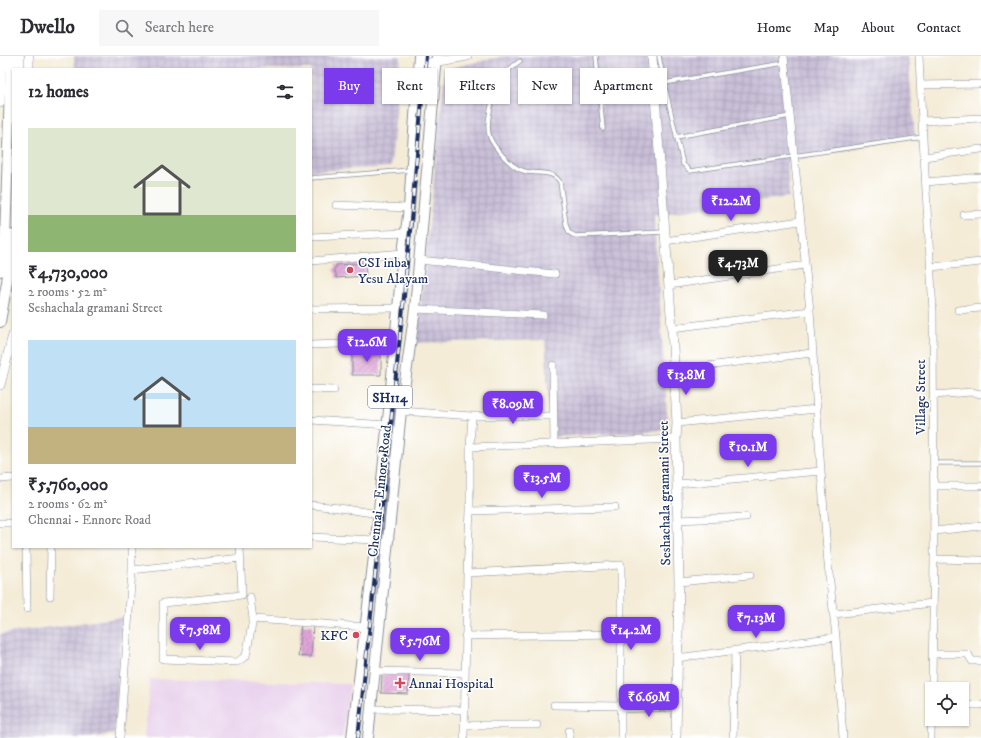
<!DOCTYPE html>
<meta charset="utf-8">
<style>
body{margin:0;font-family:"IM FELL DW Pica",serif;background:#f7f7f7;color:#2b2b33;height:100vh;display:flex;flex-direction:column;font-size:15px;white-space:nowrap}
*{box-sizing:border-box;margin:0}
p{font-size:13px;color:#7c7c81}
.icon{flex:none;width:22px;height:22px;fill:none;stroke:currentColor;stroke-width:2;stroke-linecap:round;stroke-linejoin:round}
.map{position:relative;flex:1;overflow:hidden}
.panel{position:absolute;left:12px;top:12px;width:300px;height:480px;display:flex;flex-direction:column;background:#fff;border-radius:0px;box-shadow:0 1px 3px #0004}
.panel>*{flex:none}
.banner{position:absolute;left:324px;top:12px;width:380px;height:36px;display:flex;gap:8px}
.fabs{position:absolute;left:925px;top:626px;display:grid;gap:8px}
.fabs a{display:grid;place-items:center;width:44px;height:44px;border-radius:0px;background:#fff;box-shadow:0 1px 3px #0004;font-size:20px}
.price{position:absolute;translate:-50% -34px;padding:0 9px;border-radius:8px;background:#7c3aed;color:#fff;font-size:13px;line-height:26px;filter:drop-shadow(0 1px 2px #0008)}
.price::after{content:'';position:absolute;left:50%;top:24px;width:12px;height:9px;margin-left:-6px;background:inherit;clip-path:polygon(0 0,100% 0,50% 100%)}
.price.current{background:#222;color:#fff}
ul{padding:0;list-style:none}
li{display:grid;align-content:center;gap:8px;height:212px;padding:0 16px}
li span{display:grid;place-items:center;height:124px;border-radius:0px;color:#555}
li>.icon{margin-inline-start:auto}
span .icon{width:72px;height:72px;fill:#fffc;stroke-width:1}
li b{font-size:17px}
h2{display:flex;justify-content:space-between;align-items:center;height:48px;padding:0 16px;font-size:17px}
.chip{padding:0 14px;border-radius:0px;background:#fff;box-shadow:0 1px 3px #0004;font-size:14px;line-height:36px}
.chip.current{background:#7c3aed;color:#fff}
header{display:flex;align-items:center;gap:24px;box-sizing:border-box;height:56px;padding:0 20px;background:#fff;border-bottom:1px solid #e1e1e2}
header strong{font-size:19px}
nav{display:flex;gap:22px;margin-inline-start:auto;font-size:14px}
.search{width:280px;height:36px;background:#f7f7f7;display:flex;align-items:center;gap:10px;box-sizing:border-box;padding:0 14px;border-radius:0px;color:#7c7c81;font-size:15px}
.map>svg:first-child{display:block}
.built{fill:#e9d2ed}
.industrial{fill:url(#industrial-grid)}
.building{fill:url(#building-hatch)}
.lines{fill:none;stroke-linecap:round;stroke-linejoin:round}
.lane-casing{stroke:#888e9a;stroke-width:5}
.street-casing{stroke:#888e9a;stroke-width:8}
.secondary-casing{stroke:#888e9a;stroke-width:10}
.primary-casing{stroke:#888e9a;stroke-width:12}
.lane{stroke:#fff;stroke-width:3.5}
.street{stroke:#fff;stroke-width:7}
.secondary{stroke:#fff;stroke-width:9}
.primary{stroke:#fff;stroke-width:10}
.rail-casing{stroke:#1b2f5e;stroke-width:4}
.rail{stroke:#fff;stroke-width:2.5;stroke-dasharray:8;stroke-linecap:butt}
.poi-dot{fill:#d1495b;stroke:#fff;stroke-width:1.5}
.labels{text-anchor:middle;stroke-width:3;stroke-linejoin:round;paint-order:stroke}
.shield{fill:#fff;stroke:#5f6d8e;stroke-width:1}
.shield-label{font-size:13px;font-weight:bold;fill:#1b2f5e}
.poi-label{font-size:14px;fill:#1b2f5e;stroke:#fff;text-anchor:start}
.street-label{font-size:14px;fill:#1b2f5e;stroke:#fff}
</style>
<header>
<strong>Dwello</strong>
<div class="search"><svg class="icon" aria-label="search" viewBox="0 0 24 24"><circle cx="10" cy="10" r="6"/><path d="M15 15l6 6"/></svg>Search here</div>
<nav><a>Home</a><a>Map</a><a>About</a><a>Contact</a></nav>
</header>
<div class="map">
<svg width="981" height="682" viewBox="0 0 981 682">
<defs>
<pattern id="industrial-grid" width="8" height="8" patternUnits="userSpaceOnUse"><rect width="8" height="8" fill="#c9bfd7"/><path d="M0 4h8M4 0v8" fill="none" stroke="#aca4bb"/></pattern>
<pattern id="building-hatch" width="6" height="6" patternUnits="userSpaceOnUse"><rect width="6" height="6" fill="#dfa5d8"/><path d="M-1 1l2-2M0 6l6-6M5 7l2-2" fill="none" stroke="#b487b2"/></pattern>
</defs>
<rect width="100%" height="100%" fill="#fff"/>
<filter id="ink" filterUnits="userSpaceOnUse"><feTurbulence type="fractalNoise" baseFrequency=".025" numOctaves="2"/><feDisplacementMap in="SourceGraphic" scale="8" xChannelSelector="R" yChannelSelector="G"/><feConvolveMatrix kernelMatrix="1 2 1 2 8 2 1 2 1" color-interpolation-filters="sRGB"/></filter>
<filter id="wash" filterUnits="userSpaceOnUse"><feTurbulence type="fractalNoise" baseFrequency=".012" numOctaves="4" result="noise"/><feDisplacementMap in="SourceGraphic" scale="16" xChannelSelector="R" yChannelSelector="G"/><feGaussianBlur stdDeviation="0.9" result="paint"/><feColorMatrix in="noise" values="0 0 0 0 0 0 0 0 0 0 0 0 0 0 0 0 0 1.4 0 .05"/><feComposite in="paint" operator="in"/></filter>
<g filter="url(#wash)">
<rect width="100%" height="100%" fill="#f4ecd7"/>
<path class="built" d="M150,623L350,628L342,682H144Z"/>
<path class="industrial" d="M74,0H401L391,111L311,115V13H75Z
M504,0H908L915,80L787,106L789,141L654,159L668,374L551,381L545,284L417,287L445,13Z
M123,561L114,678L89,682H0V578Z"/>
<g id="blocks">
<path class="building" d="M365,207L366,220L336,222V217L333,214L336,211V209Z
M381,295V319H352V296Z
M301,568L313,569L311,601L298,600Z
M382,618L409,619L408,638L381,637Z"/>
</g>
</g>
<g filter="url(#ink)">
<use href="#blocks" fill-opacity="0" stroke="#888e9a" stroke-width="1"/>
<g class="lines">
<g class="lane-casing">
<path id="lane" d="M596,0L603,73
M659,0L664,27L683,108L690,115L923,81
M520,5C495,23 496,25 490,55C485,77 489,85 504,101C510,107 516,113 524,115C537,119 552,113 560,126L566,168C568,175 569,178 576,180L664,176
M664,27L784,7
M676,81L790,60
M311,122L411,114
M934,407H981"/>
</g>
<g class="street-casing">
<path id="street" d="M784,0L810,255L821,415L828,508L836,581L843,682
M919,0L922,65L933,255L934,503L931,682
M920,29L981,28
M922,65L981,62
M924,101L981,93
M926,126L981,121
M336,149L409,152
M964,159L981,158
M311,181L406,177
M665,185L800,165
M419,204L555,218
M311,205L403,197
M931,211L981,206
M669,229L805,209
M311,253L398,252
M415,253L543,259
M958,254L981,252
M672,272L810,255
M311,289L394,286
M553,309L554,388
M675,314L812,297
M311,333L334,334
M934,339L971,336L981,338
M401,355L472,360L470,391V455L467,517L464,682
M472,360H553
M311,364L388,369
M677,367L817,353
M470,391L676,383
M0,423L13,422
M677,428L821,415
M934,430H981
M311,449L339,452L379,458
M470,455L615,451
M678,464L746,461
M0,467H13
M934,475L981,470
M311,481L376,484
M26,491L27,553
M240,491L242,539L163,547V603L237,606L246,600L253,563L250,541
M934,503L981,504
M132,514L241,502
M467,517L621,509V682
M679,526L750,519
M50,540L51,491
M834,558L933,547
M253,563L365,571
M465,580L621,578
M932,598H968L972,605H981
M677,602L836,581
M374,615L465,617
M554,649L621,650
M962,649H981
M371,653L464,654
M621,653L677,651
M464,669H537
M120,682L132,514V491
M569,682V675
M733,682L735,595"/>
</g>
<g class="secondary-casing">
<path id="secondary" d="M652,0L672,272L677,367L676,383L679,526L676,682
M418,9L467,0
M29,13V0
M0,47L2,0
M0,329L13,279"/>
</g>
<g class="primary-casing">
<path id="primary" d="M19,13V0
M0,215L5,185L11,0
M0,266L7,226L13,179
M352,682L376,484L389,354L403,197L409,152L419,0
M368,682L401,355L415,253L437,0"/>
</g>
<use href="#lane" class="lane"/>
<use href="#street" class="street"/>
<use href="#secondary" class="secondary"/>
<use href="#primary" class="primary"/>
<g class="rail-casing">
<path id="rail" d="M358,682L403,251L426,0"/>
</g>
<use href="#rail" class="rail"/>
</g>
</g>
<g class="poi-dot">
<circle cx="350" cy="214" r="4"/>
<circle cx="356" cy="579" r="4"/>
<path d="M398 621h4v4h4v4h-4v4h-4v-4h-4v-4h4z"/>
</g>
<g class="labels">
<rect class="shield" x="368" y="330" width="44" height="22" rx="3"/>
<g class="shield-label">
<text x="390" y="346">SH114</text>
</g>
<g class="poi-label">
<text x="358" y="211">CSI inba<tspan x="358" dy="16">Yesu Alayam</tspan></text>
<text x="348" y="584" text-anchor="end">KFC</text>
<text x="409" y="632">Annai Hospital</text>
</g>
<g class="street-label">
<text transform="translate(920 341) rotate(-90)" y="5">Village Street</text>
<text transform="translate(379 435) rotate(-84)" y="5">Chennai - Ennore Road</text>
<text transform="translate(664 437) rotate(-91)" y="5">Seshachala gramani Street</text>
</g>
</g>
</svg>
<div class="fabs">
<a><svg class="icon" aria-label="locate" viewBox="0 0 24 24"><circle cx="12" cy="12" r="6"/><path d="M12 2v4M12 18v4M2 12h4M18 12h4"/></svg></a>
</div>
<b class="price" style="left:731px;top:166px">₹12.2M</b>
<b class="price current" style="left:738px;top:228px">₹4.73M</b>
<b class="price" style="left:367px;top:307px">₹12.6M</b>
<b class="price" style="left:686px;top:340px">₹13.8M</b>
<b class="price" style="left:513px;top:369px">₹8.09M</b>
<b class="price" style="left:748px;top:412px">₹10.1M</b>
<b class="price" style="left:542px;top:443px">₹13.5M</b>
<b class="price" style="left:756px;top:583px">₹7.13M</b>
<b class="price" style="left:200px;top:595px">₹7.58M</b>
<b class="price" style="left:631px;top:595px">₹14.2M</b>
<b class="price" style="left:420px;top:606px">₹5.76M</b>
<b class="price" style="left:649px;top:662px">₹6.69M</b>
<div class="banner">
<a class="chip current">Buy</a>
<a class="chip">Rent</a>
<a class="chip">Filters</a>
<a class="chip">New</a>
<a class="chip">Apartment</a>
</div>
<section class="panel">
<h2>12 homes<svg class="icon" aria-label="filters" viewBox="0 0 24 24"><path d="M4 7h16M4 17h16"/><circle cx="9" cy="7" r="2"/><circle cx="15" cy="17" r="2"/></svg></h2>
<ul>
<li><span style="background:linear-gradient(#dfe7d0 70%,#8fb573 0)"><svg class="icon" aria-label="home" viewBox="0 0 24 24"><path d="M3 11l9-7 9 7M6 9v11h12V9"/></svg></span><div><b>₹4,730,000</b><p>2 rooms · 52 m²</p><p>Seshachala gramani Street</p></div></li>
<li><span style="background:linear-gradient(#bfe0f5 70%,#c2b280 0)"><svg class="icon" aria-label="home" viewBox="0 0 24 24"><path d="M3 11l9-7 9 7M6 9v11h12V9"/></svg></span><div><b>₹5,760,000</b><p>2 rooms · 62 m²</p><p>Chennai - Ennore Road</p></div></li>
</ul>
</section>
</div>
